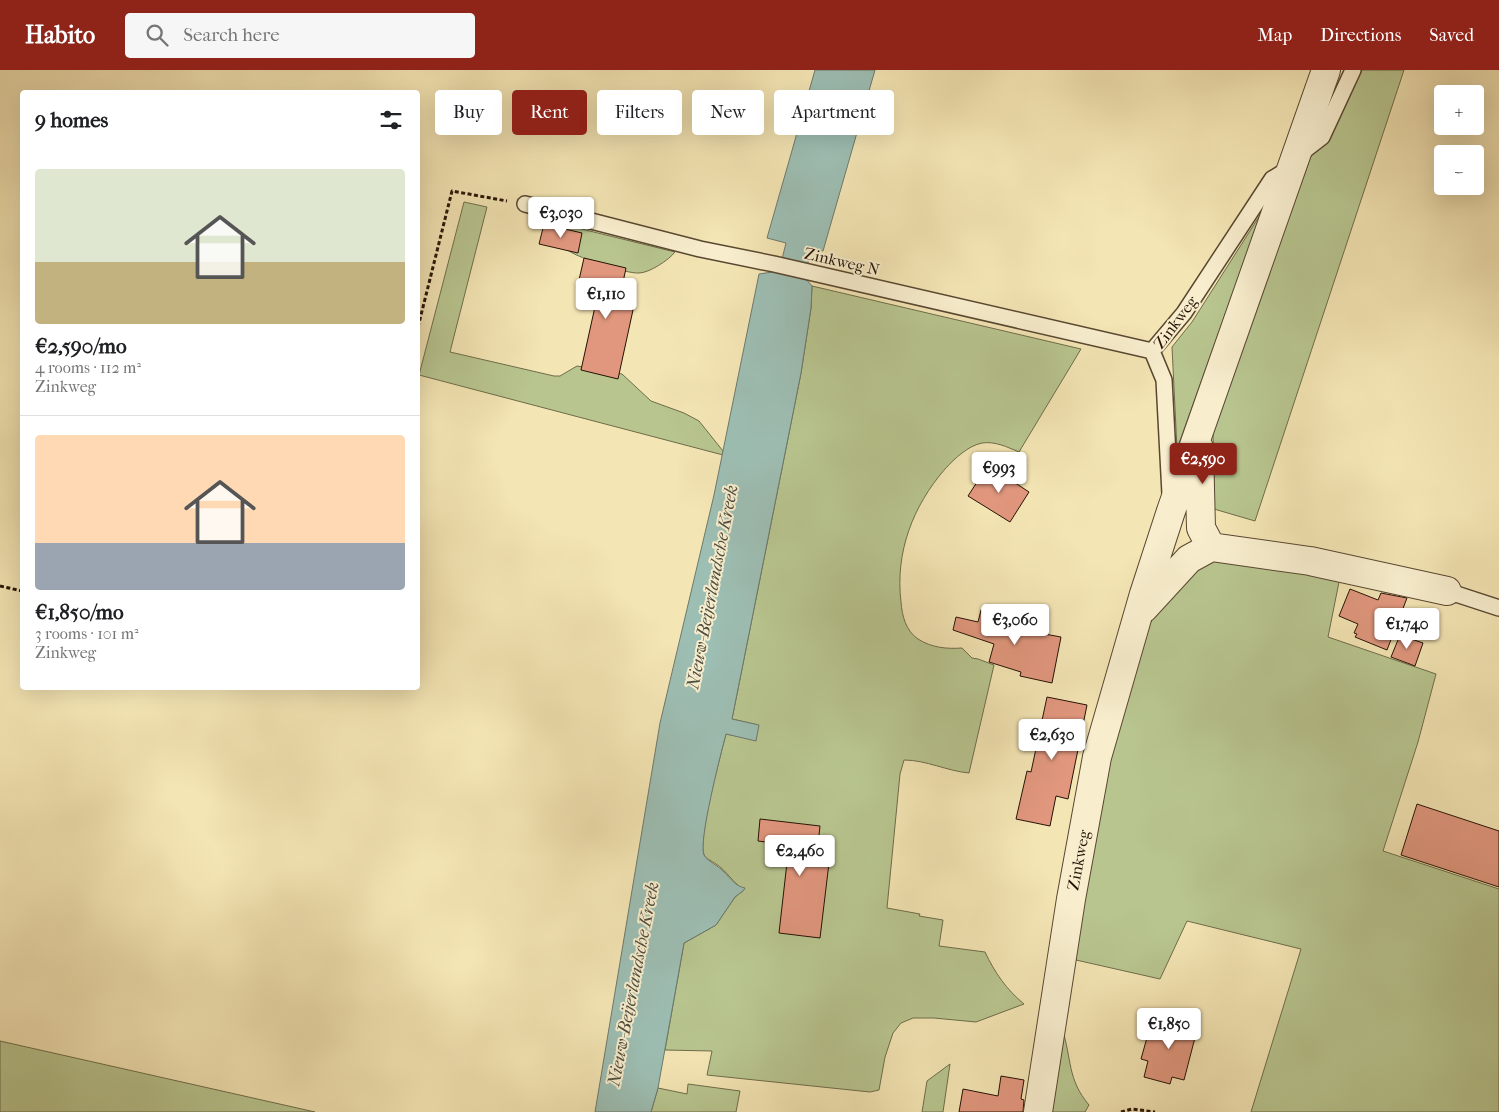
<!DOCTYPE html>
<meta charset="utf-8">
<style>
body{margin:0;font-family:"IM FELL French Canon",serif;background:#f6f6f6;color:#202124;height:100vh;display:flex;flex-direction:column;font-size:19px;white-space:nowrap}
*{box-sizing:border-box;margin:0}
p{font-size:16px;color:#757577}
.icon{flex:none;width:28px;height:28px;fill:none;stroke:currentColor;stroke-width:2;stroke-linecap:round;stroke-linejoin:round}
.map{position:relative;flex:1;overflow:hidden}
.sheet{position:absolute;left:20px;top:20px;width:400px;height:600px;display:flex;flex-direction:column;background:#fff;border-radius:5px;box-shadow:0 5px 20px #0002}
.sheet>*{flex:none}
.hud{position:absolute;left:435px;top:20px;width:475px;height:45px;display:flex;gap:10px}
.tools{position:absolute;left:1434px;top:15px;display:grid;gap:10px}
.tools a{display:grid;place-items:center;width:50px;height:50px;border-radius:5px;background:#fff;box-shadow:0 5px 20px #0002;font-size:25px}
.price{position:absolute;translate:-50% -42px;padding:0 11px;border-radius:5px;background:#fff;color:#222;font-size:16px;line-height:32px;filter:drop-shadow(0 1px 2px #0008)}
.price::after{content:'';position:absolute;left:50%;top:30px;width:15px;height:11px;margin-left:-8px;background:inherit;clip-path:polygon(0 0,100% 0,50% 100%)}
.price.active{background:#8f2418;color:#fff}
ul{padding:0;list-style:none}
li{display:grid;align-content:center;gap:10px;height:265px;padding:0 15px}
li+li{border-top:1px solid #e0e0e0}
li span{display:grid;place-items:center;height:155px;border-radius:5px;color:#555}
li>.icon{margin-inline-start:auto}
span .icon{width:90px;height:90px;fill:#fffc;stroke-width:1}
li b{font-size:21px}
h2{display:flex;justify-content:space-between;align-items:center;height:60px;padding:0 15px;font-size:21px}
.pill{padding:0 18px;border-radius:5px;background:#fff;box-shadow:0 5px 20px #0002;font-size:18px;line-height:45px}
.pill.active{background:#8f2418;color:#fff}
header{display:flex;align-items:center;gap:30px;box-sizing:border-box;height:70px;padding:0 25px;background:#8f2418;color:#fff}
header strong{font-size:24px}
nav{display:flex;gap:28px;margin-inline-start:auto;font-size:18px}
.search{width:350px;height:45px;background:#f6f6f6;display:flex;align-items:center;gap:12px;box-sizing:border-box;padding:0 18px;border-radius:5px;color:#757577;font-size:19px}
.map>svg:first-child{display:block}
.green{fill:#b8c58f;stroke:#6e6c4a}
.water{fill:#9dbeb3;stroke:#6d796d}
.building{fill:#e1977e;stroke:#251205}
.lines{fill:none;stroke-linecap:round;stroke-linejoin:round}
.service-casing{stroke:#594731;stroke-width:18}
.minor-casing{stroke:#594731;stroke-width:30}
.path{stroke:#251205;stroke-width:3;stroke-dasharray:4 2.5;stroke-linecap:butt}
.service{stroke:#f8eece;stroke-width:15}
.minor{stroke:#f8eece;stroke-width:28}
.labels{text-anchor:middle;stroke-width:4;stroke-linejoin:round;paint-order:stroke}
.street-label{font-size:16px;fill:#251205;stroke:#f8eece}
.water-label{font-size:18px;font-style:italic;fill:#4f4e42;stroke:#f8eece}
</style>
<header>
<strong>Habito</strong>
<div class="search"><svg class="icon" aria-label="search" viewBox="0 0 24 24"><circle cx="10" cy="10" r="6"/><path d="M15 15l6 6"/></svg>Search here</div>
<nav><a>Map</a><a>Directions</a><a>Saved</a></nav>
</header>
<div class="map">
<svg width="1499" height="1042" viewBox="0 0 1499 1042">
<rect width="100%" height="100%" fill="#f4e5b4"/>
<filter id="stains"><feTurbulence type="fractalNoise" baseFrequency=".004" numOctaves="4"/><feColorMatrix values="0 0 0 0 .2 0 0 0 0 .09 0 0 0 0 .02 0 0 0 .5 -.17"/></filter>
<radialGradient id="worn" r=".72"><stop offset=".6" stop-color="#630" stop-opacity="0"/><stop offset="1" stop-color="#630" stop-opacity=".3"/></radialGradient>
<path class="green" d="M1362,0H1404L1255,451L1214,439L1213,357L1311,86L1325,66Z
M464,132L487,137L450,282L554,306H560L577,296L622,304L651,331L684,343L699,351L723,381V385L419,305Z
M1262,142L1256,158L1177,379L1172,277L1192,252Z
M541,149L675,182C669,190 649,203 639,203C627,204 579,188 569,181C557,174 548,161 541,149Z
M812,216L1081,279L1019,382C1007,377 995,371 982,373C968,376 955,388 945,399C913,436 895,482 901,532C902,546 906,561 918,569C932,578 947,579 962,578L972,588L978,589L994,595L969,703C947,701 926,690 904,690L900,704L887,838L920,844L919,846L943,850L939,876L985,882C995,903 1006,919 1024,934L976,952L934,948H913L901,953L893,963L885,987L879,1020L870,1022L707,1005L712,981L665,980L684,873L716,855L735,827L744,820C732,812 727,801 716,794C712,791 706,789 704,785C697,772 721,683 726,664L756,670L758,655L732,649L801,303L811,238Z
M1220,483L1340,507L1328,567L1436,604L1418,672L1383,781L1499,819V1042H1251L1301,879L1187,851L1160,909L1076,890V855L1088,783L1134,585L1157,540L1192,497Z
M1062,958C1072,989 1067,1009 1089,1035L1085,1042H1051Z
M0,971L315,1042H0Z
M950,994L943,1042H922L927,1011Z
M688,1014L740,1021L736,1042H651L658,1018L687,1024Z"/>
<path class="water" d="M815,0H875L823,181L811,178L805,208L812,216L811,238L801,303L732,649L759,655L756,671L726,664C721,683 698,772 704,785C707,791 719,796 724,802C731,809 735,816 745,818L744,820L735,827L716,855L684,873L658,1018L651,1042H595L660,653L714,425L759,204L779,201L786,173L767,168Z"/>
<path class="building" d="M544,154L582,163L578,183L539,174Z
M584,188L626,198L618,236L633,240L618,309L581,300L600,214L579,210Z
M988,395L1029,422L1010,452L968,426Z
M1350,519L1378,530L1381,523L1407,528L1387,580L1355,567L1357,564L1354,563L1358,554L1339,546Z
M981,540L1003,547L1001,556L1061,567L1052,613L1020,606L1021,602L989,592L994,574L953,560L956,547L978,552Z
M1400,565L1423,573L1415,596L1391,587Z
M1047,627L1087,635L1068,729L1056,726L1050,756L1016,749L1027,701L1031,702Z
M1417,734L1499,761V817L1401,785Z
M760,749L820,756L816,792L829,793L820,868L779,863L789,775L758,771Z
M1158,946L1198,956L1184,1010L1172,1007L1170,1014L1144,1007L1148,991L1141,989L1148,964L1153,965Z
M1001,1006L1024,1010L1021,1029L1024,1030L1023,1042H959L963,1019L998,1026Z"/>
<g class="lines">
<g class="service-casing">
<path id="service" d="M1300,84L1322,67L1353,0
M525,134L700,179L774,194L1152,281
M1170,424L1164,310L1152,281L1184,243L1272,109L1290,98
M1447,521L1499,538"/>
</g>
<g class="minor-casing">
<path id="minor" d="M1199,378L1201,458L1211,477L1310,491L1447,521
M1144,538L1189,489L1211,477
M1038,1042L1071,829L1097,687L1144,524L1171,441L1326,0"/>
</g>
<path class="path" d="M418,257L452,121L507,131
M0,516L22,521
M1121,1042L1132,1039L1155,1042"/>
<use href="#service" class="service"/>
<use href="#minor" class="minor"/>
</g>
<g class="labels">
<g class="street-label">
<text transform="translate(842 191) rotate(13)" y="6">Zinkweg N</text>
<text transform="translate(1175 252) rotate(-53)" y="6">Zinkweg</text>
<text transform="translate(1078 790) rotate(-79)" y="6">Zinkweg</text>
</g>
<g class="water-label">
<text transform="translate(712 517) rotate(-79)" y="6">Nieuw-Beijerlandsche Kreek</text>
<text transform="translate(633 914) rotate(-79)" y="6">Nieuw-Beijerlandsche Kreek</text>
</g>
</g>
<rect width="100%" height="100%" filter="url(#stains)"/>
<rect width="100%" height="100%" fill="url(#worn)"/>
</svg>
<div class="tools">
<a>+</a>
<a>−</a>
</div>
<b class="price" style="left:561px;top:169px">€3,030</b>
<b class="price" style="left:606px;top:250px">€1,110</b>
<b class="price active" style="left:1203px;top:415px">€2,590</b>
<b class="price" style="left:999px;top:424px">€993</b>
<b class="price" style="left:1015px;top:576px">€3,060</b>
<b class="price" style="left:1407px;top:580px">€1,740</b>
<b class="price" style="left:1052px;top:691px">€2,630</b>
<b class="price" style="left:800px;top:807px">€2,460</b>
<b class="price" style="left:1169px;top:980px">€1,850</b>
<div class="hud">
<a class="pill">Buy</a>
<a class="pill active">Rent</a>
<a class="pill">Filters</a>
<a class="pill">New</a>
<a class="pill">Apartment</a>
</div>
<section class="sheet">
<h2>9 homes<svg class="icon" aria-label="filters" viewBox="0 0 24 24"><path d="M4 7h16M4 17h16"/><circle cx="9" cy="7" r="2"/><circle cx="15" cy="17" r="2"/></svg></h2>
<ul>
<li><span style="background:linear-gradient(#dfe7d0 60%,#c2b280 0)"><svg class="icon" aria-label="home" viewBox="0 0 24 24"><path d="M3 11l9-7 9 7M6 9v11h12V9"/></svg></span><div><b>€2,590/mo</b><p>4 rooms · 112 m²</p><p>Zinkweg</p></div></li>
<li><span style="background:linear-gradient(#ffd9b3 70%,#9aa5b1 0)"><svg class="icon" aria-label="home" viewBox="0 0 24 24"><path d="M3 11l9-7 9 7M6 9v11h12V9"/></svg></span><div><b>€1,850/mo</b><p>3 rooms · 101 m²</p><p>Zinkweg</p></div></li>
</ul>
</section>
</div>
